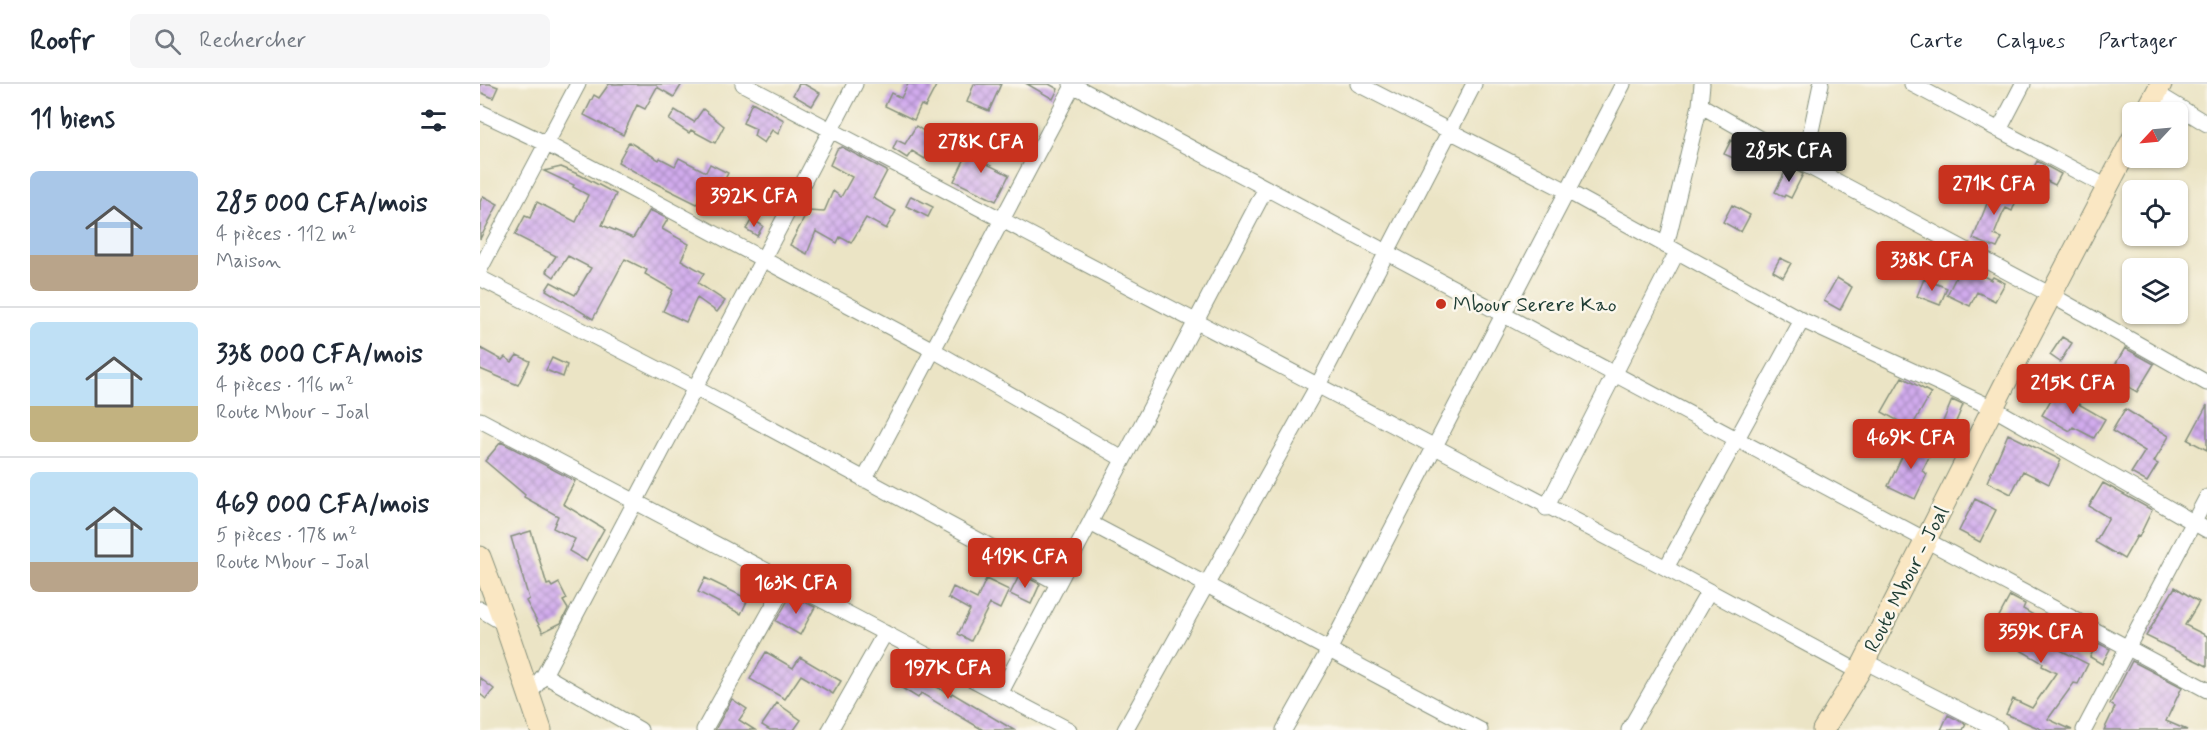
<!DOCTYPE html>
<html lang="fr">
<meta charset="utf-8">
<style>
body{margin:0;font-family:Mynerve,sans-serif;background:#f6f6f7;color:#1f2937;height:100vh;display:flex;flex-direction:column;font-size:22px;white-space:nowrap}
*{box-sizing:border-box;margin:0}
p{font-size:20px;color:#747a83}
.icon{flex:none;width:33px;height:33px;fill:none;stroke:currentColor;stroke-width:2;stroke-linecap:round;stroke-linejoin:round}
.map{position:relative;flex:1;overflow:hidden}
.drawer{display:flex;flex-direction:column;background:#fff;width:480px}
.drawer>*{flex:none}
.needle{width:39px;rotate:244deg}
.fabs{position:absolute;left:1642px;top:18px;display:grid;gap:12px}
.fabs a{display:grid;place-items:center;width:66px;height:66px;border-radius:9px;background:#fff;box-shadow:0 2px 4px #0004;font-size:30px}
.price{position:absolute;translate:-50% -51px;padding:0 14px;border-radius:6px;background:#c8321e;color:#fff;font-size:20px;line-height:39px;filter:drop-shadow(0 2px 3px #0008)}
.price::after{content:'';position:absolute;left:50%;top:36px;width:18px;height:14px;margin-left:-9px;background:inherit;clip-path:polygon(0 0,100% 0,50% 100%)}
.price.current{background:#222;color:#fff}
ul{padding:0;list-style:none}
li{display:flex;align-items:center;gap:18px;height:150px;padding:0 30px}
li+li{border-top:2px solid #e0e1e3}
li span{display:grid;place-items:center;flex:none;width:168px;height:120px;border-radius:9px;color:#555}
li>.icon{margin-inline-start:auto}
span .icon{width:72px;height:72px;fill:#fffc;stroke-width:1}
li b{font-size:26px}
h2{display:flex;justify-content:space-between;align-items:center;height:72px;padding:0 30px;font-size:26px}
header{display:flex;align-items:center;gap:36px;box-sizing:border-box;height:84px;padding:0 30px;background:#fff;border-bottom:2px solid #e0e1e3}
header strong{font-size:28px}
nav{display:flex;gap:33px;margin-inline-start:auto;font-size:21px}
.search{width:420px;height:54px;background:#f6f6f7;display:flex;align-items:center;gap:15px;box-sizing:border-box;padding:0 21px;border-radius:9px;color:#747a83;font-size:22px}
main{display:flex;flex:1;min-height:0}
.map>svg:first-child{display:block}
.building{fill:url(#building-cross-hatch)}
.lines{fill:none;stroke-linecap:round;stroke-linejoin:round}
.street-casing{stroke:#85907c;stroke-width:17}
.secondary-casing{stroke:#85907c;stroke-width:23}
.street{stroke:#fff;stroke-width:15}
.secondary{stroke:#fae7c3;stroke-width:21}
.poi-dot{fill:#c8321e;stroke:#fbf7ec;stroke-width:2}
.labels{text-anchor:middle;stroke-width:5;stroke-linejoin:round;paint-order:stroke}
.poi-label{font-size:21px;fill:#1f3d34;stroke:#fbf7ec;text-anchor:start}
.street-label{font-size:21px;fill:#1f3d34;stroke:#fbf7ec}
</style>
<header>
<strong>Roofr</strong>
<div class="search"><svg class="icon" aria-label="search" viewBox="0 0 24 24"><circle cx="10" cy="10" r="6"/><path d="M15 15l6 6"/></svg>Rechercher</div>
<nav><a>Carte</a><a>Calques</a><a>Partager</a></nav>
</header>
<main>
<section class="drawer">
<h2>11 biens<svg class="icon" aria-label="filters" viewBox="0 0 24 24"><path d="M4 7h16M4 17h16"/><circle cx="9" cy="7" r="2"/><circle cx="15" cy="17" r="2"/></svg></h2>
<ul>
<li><span style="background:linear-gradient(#a9c7e8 70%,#b9a48a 0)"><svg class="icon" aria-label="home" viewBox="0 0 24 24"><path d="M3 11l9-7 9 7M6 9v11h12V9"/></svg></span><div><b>285 000 CFA/mois</b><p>4 pièces · 112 m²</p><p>Maison</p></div></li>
<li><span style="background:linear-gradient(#bfe0f5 70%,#c2b280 0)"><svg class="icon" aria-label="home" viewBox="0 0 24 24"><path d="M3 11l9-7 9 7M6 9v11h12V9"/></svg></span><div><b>338 000 CFA/mois</b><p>4 pièces · 116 m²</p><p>Route Mbour - Joal</p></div></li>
<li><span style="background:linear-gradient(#bfe0f5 75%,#b9a48a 0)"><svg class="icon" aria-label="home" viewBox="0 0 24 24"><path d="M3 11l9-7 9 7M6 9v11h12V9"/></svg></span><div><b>469 000 CFA/mois</b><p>5 pièces · 178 m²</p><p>Route Mbour - Joal</p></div></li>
</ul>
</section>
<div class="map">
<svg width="1727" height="646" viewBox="0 0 1727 646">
<defs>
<pattern id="building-cross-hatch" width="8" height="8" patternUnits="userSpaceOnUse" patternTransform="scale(1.5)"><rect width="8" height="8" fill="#d1abed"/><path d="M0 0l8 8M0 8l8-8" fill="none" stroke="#a98cc1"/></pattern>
</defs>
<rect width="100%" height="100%" fill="#fbf7ec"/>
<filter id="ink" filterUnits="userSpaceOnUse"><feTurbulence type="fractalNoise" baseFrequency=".0167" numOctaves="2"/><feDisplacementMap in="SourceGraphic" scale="12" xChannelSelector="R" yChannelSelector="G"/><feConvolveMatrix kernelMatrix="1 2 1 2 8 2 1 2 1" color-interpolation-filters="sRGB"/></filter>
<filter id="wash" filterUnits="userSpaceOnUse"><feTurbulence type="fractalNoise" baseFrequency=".008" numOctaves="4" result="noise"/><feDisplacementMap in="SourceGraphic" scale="24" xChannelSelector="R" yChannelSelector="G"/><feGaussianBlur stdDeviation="1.35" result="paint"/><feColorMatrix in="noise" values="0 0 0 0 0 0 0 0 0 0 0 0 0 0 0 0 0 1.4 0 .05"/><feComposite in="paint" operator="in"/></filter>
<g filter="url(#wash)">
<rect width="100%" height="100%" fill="#ebe4c5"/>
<g id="blocks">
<path class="building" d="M0,0H10L18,3L13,14L0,8Z
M129,0H202L194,13L177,3L165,25L157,21L143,51L104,31L114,11L119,14Z
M319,0H324L340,9L332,22L313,11Z
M428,0H457L445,23L441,21L434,36L405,22L411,9L421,14Z
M494,0H521L509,27L487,18Z
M547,0H569L578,5L573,15Z
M272,18L304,36L298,50L292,46L284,59L274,52L276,45L263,39Z
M223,25L244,42L235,59L211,46L209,49L189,36L195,26L214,38Z
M436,42L457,56L445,75L432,67L427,74L413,65L417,56L425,60Z
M1251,56L1269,64L1262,78L1244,70Z
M149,58L179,76L180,74L195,82L199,74L226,88L230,80L248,89L234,117L222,110L217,120L169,96L138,78Z
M493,58L511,67L505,79L529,91L516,117L474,97Z
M362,63L407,87L393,114L416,127L406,145L386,134L371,159L360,153L357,159L336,147L327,170L310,161L328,127L344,128L353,107L361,113L372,93L350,81L357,65Z
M1557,77L1581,90L1575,101L1551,89Z
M1308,82L1323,90L1311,114L1305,111L1304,113L1295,108Z
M81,83L100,91L136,110L122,141L153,154L170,126L188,135L182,145L209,160L201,176L224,189L218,199L245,217L237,228L217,214L206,238L183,227L193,206L165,190L167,186L145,175L113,235L66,206L71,198L95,211L111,184L88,172L74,193L66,187L76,172L35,151L45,132L50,134L57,118L96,138L108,111L93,103L94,101L64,87Z
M1514,102L1538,112L1532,127L1526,124L1523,129L1514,151L1522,154L1517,164L1493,155Z
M3,112L18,120L0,155V118Z
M431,112L453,123L448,133L426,122Z
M1252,121L1270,131L1261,148L1243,138Z
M272,135L283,142L277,152L266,145Z
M1300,174L1311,179L1303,193L1293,187Z
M1482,181L1511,196L1513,193L1525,199L1515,217L1497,208L1490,222L1467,211Z
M1357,194L1372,203L1360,226L1344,217Z
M1444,195L1467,204L1460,221L1437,212Z
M1582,253L1592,259L1580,278L1570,271Z
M0,264L22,276L25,273L32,278L37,271L50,277L38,301L0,285Z
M1645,264L1674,280L1657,308L1629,291Z
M72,274L87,281L83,293L66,286Z
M1422,293L1451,309L1431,344L1402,328Z
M1576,307L1625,335L1614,354L1593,343L1590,347L1562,331Z
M1472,316L1483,321L1473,345L1462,340Z
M1727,321V366L1708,356Z
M1645,325L1689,352L1674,378L1678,380L1667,398L1651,389L1665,367L1632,347Z
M1528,350L1581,376L1569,400L1543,387L1531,410L1507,398Z
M1430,356L1452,367L1442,387L1447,390L1435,415L1408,402Z
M21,358L95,397L83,420L124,445L106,477L89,467L95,455L73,444L78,432L44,413L45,411L5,377Z
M1623,399L1672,426L1659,453L1657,452L1644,475L1615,458L1629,434L1609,422Z
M1495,415L1516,426L1500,458L1479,447Z
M51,447L67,501L70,500L72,503L79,499L87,515L83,517L88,525L81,539L63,548L46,517L49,515L31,453Z
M540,490L560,500L551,520L530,510Z
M225,494L268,515L261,530L218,508Z
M506,495L529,506L520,525L510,520L491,557L478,550L490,526L468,514L473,503L497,515Z
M1695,503L1719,518L1705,541L1727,552V582L1666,552Z
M311,511L335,523L320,551L296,537Z
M1530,512L1545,520L1543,525L1579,546L1572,562L1608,580L1598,600L1594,599L1568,635L1592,646H1563L1526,630L1533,615L1552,624L1576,589L1562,582L1563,579L1535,563L1540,554L1515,540Z
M1618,559L1630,565L1622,580L1610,573Z
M286,568L313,584L320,573L361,597L353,610L321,591L305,615L270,595Z
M1652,577L1702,603L1686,637L1707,646H1624L1635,623L1630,620Z
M430,580L451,593L448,598L471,611L472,609L534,646H503L441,609L438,614L417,601Z
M0,594L14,605L6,615L0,610Z
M252,615L267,625L259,636L275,646H235Z
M297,619L321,636L314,646H290L282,641Z
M1468,631L1486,640L1483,646H1461Z"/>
</g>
</g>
<g filter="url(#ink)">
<use href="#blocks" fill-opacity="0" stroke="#85907c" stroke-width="1.5"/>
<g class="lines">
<g class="street-casing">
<path id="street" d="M263,0L1186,484L1379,588
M591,0L1727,606
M878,0L1087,107L1322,236L1513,324L1727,446
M1432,0L1627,103
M1676,9L1727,40
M1220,21L1324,80L1571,211L1727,299
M0,28L67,60L453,266L643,375
M1519,46L1543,0
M1324,80L1341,0
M1186,162L1220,21L1222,0
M0,185L98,0
M0,194L215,304L578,499
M0,336L589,646
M384,396L594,0
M1066,424L1197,168
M610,439L1000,646
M1186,484L1322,236
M0,525L25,540
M1384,577L1519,646
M64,591L160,646
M520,610L786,104
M48,612L64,591L375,0
M224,646L307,497
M350,646L405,549
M645,646L837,303L994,0
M804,646L849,566L1143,0
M1149,646L1229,507
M1604,646L1727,413"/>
</g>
<g class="secondary-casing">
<path id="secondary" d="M1666,28L1681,0
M0,473L25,540L61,646
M1343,646L1379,588L1535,280L1653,54"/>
</g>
<use href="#street" class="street"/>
<use href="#secondary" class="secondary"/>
</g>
</g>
<circle class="poi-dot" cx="961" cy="220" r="6"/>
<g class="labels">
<g class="poi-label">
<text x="973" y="227">Mbour Serere Kao</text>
</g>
<g class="street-label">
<text transform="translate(1426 495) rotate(-63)" y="7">Route Mbour - Joal</text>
</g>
</g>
</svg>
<div class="fabs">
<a><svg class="needle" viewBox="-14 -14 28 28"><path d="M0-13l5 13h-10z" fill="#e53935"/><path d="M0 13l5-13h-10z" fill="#747a83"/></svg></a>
<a><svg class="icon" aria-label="locate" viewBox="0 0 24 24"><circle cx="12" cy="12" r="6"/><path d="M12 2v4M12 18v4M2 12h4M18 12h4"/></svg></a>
<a><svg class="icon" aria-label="layers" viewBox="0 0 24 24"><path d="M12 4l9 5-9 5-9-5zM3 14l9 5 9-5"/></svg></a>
</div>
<b class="price" style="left:501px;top:90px">278K CFA</b>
<b class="price current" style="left:1309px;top:99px">285K CFA</b>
<b class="price" style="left:1514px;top:132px">271K CFA</b>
<b class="price" style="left:274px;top:144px">392K CFA</b>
<b class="price" style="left:1452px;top:208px">338K CFA</b>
<b class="price" style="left:1593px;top:331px">215K CFA</b>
<b class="price" style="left:1431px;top:386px">469K CFA</b>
<b class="price" style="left:545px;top:505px">419K CFA</b>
<b class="price" style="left:316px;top:531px">163K CFA</b>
<b class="price" style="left:1561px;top:580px">359K CFA</b>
<b class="price" style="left:468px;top:616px">197K CFA</b>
</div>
</main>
